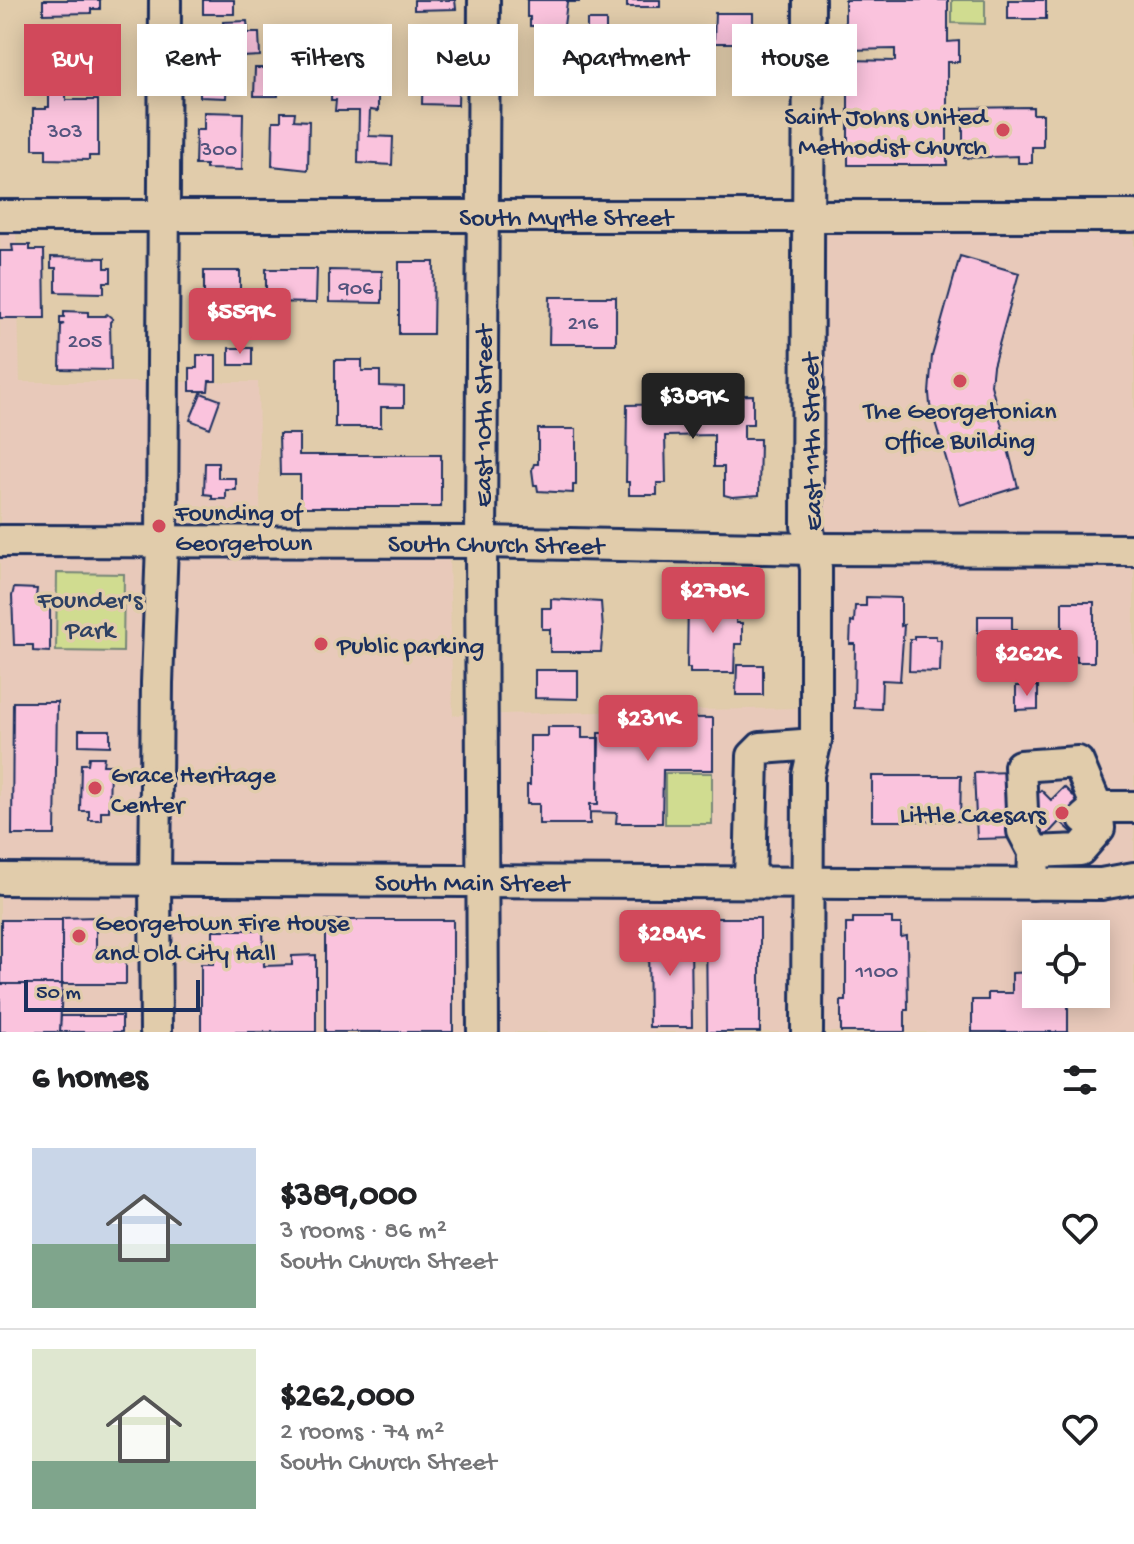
<!DOCTYPE html>
<meta charset="utf-8">
<style>
body{margin:0;font-family:"Gochi Hand",sans-serif;background:#f2f2f2;color:#202124;height:100vh;display:flex;flex-direction:column;font-size:30px;white-space:nowrap}
*{box-sizing:border-box;margin:0}
p{font-size:26px;color:#757577}
.icon{flex:none;width:44px;height:44px;fill:none;stroke:currentColor;stroke-width:2;stroke-linecap:round;stroke-linejoin:round}
.map{position:relative;height:1032px;overflow:hidden}
.details{display:flex;flex-direction:column;background:#fff;flex:1}
.details>*{flex:none}
.top-card{position:absolute;left:24px;top:24px;width:1086px;height:72px;display:flex;gap:16px}
.controls{position:absolute;left:1022px;top:920px;display:grid;gap:16px}
.controls a{display:grid;place-items:center;width:88px;height:88px;border-radius:0px;background:#fff;box-shadow:0 4px 20px #0003;font-size:40px}
.scale{position:absolute;left:24px;bottom:20px;width:176px;box-sizing:border-box;padding-left:8px;border:4px solid #1b2f5e;border-top:0;font-size:22px;line-height:28px;white-space:nowrap;color:#1b2f5e;-webkit-text-stroke:6px #e1ccab;paint-order:stroke}
.price{position:absolute;translate:-50% -68px;padding:0 18px;border-radius:8px;background:#d1495b;color:#fff;font-size:26px;line-height:52px;filter:drop-shadow(0 2px 4px #0008)}
.price::after{content:'';position:absolute;left:50%;top:48px;width:24px;height:18px;margin-left:-12px;background:inherit;clip-path:polygon(0 0,100% 0,50% 100%)}
.price.active{background:#222;color:#fff}
ul{padding:0;list-style:none}
li{display:flex;align-items:center;gap:24px;height:200px;padding:0 32px}
li+li{border-top:2px solid #e0e0e0}
li span{display:grid;place-items:center;flex:none;width:224px;height:160px;border-radius:0px;color:#555}
li>.icon{margin-inline-start:auto}
span .icon{width:96px;height:96px;fill:#fffc;stroke-width:1}
li b{font-size:34px}
h2{display:flex;justify-content:space-between;align-items:center;height:96px;padding:0 32px;font-size:34px}
.chip{padding:0 28px;border-radius:0px;background:#fff;box-shadow:0 4px 20px #0003;font-size:28px;line-height:72px}
.chip.active{background:#d1495b;color:#fff}
.map>svg:first-child{display:block}
.built{fill:#e8c9ba;fill-rule:evenodd}
.green{fill:#d0dc90;stroke:#768677;stroke-width:2}
.building{fill:#fac3dd;stroke:#1b2f5e;stroke-width:2}
.lines{fill:none;stroke-linecap:round;stroke-linejoin:round}
.minor-casing{stroke:#1b2f5e;stroke-width:36}
.minor{stroke:#e1ccab;stroke-width:30}
.poi-dot{fill:#d1495b;stroke:#e1ccab;stroke-width:3}
.labels{text-anchor:middle;stroke-width:7;stroke-linejoin:round;paint-order:stroke}
.number-label{font-size:22px;fill:#53547e}
.poi-label{font-size:26px;fill:#1b2f5e;stroke:#e1ccab;text-anchor:start}
.street-label{font-size:26px;fill:#1b2f5e;stroke:#e1ccab}
.park-label{font-size:26px;fill:#2d4063;stroke:#e1ccab}
</style>
<div class="map">
<svg width="1134" height="1032" viewBox="0 0 1134 1032">
<rect width="100%" height="100%" fill="#e1ccab"/>
<filter id="ink" filterUnits="userSpaceOnUse"><feTurbulence type="fractalNoise" baseFrequency=".0125" numOctaves="2"/><feDisplacementMap in="SourceGraphic" scale="16" xChannelSelector="R" yChannelSelector="G"/><feConvolveMatrix kernelMatrix="1 2 1 2 8 2 1 2 1" color-interpolation-filters="sRGB"/></filter>
<g filter="url(#ink)">
<path class="built" d="M0,228H16L20,382H258L261,552L449,557L453,715L798,708L794,229L1134,236V1032H0ZM1036,934H1096V994H1036Z"/>
<path class="green" d="M952,0H985V24L952,23Z
M57,573L124,574L123,652L56,651Z
M665,773H712V824H665Z"/>
<path class="building" d="M43,0H100V9H91V13L43,14Z
M203,0H234V14H203Z
M414,0H455L456,9L414,10Z
M527,0H579V2H567L564,26H530V17H527Z
M627,0H660V7H627Z
M845,0H948V42L959,41V62H947V165H848V60L895,61V49L845,50Z
M1008,0H1046V19H1008Z
M715,13H753V43H714Z
M587,20H606V48L587,49Z
M247,21L248,33H259L260,56L203,59L202,34L223,33V22Z
M423,64L459,65L458,105L422,104Z
M255,68H278V96H254Z
M200,73H227L226,98L200,97Z
M332,76L378,77V111L370,110L369,136L393,137L392,165L358,163L359,111H335L336,100H331Z
M49,94H66V100H98V156H89V160L46,159V149H33V109H46V107H49Z
M1033,107V114H1043V147H1032V163H1018V156L963,158V108Z
M204,112L243,113L242,170L206,169V165H195L196,130H204Z
M281,112H295L294,120L309,121L308,170L272,166L273,121H281Z
M12,245H30V250H44L45,318H0V251H13Z
M960,256L1019,273L993,366L991,385L1018,487L960,505L930,405L929,393L932,356Z
M51,257L105,258V268H111V282H104V293L56,292V268H51Z
M399,262H434L433,334H399Z
M266,269H317L316,303L266,302Z
M329,270L382,271V303L329,302Z
M204,271H240V303L204,302Z
M550,297H616V344H549Z
M64,311L88,312V316H105L107,314L113,319L110,322L111,370L60,369L61,325L64,324H60V317H64Z
M229,348H252V365H229Z
M197,355H216V381H209L208,391H190V368H197Z
M335,360H362V371H380V386L404,387V407H381V427H335Z
M201,393L220,400L210,428L190,420Z
M753,395V424H744V439H760L759,495L732,497L724,495V467H714V435L665,436L666,483H657V495H629V482H626L627,405L678,404V396Z
M538,429H576V485H573V493L538,491L537,485H534L532,470L534,464H538Z
M279,434H299V455H441V507H300V475H280Z
M205,463H218V478H236V490H226V499H212V495L204,494Z
M14,588L37,589L36,597L50,598V652L33,651V645H14L12,596Z
M866,597L901,598V626L904,625L900,681L882,680L881,709L854,708L855,644H850L851,621L854,622L855,606H866Z
M688,598H737L736,623H742V644H735L734,673H690V668H687Z
M551,599L601,602L603,630L601,652H550V629H542V608H551Z
M1062,602H1094V662H1077V656H1062Z
M978,616H1012V630H1016V668L998,669V657H978Z
M914,636H936V640H941L940,672L909,671L910,639H914Z
M737,665H763V695H736Z
M535,670H578V699L535,698Z
M1016,686H1038V709L1016,710Z
M13,702H57L55,835H12Z
M609,717L713,718V770H663L662,823H616L617,813L590,812V804H598V733H609Z
M548,727H582V738H599L598,804H590V824H539V804H527V785H530V736H548Z
M79,730H110V746L79,745Z
M89,757H104L103,765H110L109,811H101V820H89V811H80L81,764H88Z
M1015,772V838L977,839L974,773Z
M872,776H961L960,821H872Z
M1064,787L1083,805L1079,839L1060,821L1046,836L1028,817L1027,805L1041,790L1051,800Z
M96,917V952H126V984H62V918Z
M706,918H760V1032H707Z
M853,918H892V924H901V937L907,936L908,1010H905V1032H841V1001H846V924H853Z
M1,920H62V984H1Z
M325,920H453V1032H325Z
M687,927L688,936H691L692,1027H649L648,936H651V928Z
M213,930H263L264,966L292,965V956L316,955V1032H201V964H213Z
M1036,972V994H1068V1032H972V1000H988V993H1012V973Z
M0,984H62L60,1032H0Z
M61,1016H122V1032H60Z"/>
<g class="lines">
<g class="minor-casing">
<g id="minor">
<path id="s1" d="M0,216H1134"/>
<path id="s2" d="M0,541L481,542L813,549L1134,550"/>
<path d="M1084,818L1097,807H1134"/>
<path id="s3" d="M0,879L1101,884L1134,878"/>
<path d="M750,882L753,756L761,748L815,744"/>
<path d="M1033,884L1034,852L1080,850L1099,828L1097,807L1078,762L1020,766L1023,831L1034,852"/>
<path d="M156,1032L155,880L157,683L162,543L165,0"/>
<path id="s4" d="M483,1032L481,542L484,0"/>
<path d="M807,1032L808,775L816,740V568L807,526L809,0"/>
</g>
</g>
<use href="#minor" class="minor"/>
</g>
</g>
<g class="poi-dot">
<circle cx="1003" cy="130" r="8"/>
<circle cx="960" cy="381" r="8"/>
<circle cx="159" cy="526" r="8"/>
<circle cx="321" cy="644" r="8"/>
<circle cx="95" cy="788" r="8"/>
<circle cx="1062" cy="813" r="8"/>
<circle cx="79" cy="936" r="8"/>
</g>
<g class="labels">
<g class="number-label">
<text x="65" y="137">303</text>
<text x="219" y="155">300</text>
<text x="356" y="294">906</text>
<text x="583" y="329">216</text>
<text x="85" y="347">205</text>
<text x="877" y="977">1100</text>
</g>
<g class="poi-label">
<text x="987" y="124" text-anchor="end">Saint Johns United<tspan x="987" dy="30">Methodist Church</tspan></text>
<text x="960" y="418" text-anchor="middle">The Georgetonian<tspan x="960" dy="30">Office Building</tspan></text>
<text x="175" y="520">Founding of<tspan x="175" dy="30">Georgetown</tspan></text>
<text x="337" y="653">Public parking</text>
<text x="111" y="782">Grace Heritage<tspan x="111" dy="30">Center</tspan></text>
<text x="1046" y="822" text-anchor="end">Little Caesars</text>
<text x="95" y="930">Georgetown Fire House<tspan x="95" dy="30">and Old City Hall</tspan></text>
</g>
<g class="street-label">
<text dy="9" stroke="none"><textPath href="#s1" startOffset="566">South Myrtle Street</textPath></text>
<text dy="9" stroke="none"><textPath href="#s4" startOffset="616">East 10th Street</textPath></text>
<text transform="translate(810 442) rotate(-91)" y="9">East 11th Street</text>
<text dy="9" stroke="none"><textPath href="#s2" startOffset="496">South Church Street</textPath></text>
<text dy="9" stroke="none"><textPath href="#s3" startOffset="472">South Main Street</textPath></text>
</g>
<g class="park-label">
<text x="90" y="607">Founder's<tspan x="90" dy="30">Park</tspan></text>
</g>
</g>
</svg>
<div class="controls">
<a><svg class="icon" aria-label="locate" viewBox="0 0 24 24"><circle cx="12" cy="12" r="6"/><path d="M12 2v4M12 18v4M2 12h4M18 12h4"/></svg></a>
</div>
<div class="scale">50 m</div>
<b class="price" style="left:240px;top:356px">$559K</b>
<b class="price active" style="left:693px;top:441px">$389K</b>
<b class="price" style="left:713px;top:635px">$278K</b>
<b class="price" style="left:1027px;top:698px">$262K</b>
<b class="price" style="left:648px;top:763px">$231K</b>
<b class="price" style="left:670px;top:978px">$284K</b>
<div class="top-card">
<a class="chip active">Buy</a>
<a class="chip">Rent</a>
<a class="chip">Filters</a>
<a class="chip">New</a>
<a class="chip">Apartment</a>
<a class="chip">House</a>
</div>
</div>
<section class="details">
<h2>6 homes<svg class="icon" aria-label="filters" viewBox="0 0 24 24"><path d="M4 7h16M4 17h16"/><circle cx="9" cy="7" r="2"/><circle cx="15" cy="17" r="2"/></svg></h2>
<ul>
<li><span style="background:linear-gradient(#c9d6e8 60%,#7fa58c 0)"><svg class="icon" aria-label="home" viewBox="0 0 24 24"><path d="M3 11l9-7 9 7M6 9v11h12V9"/></svg></span><div><b>$389,000</b><p>3 rooms · 86 m²</p><p>South Church Street</p></div><svg class="icon" aria-label="heart" viewBox="0 0 24 24"><path d="M12 20l-8-8c-3-5 5-10 8-4 3-6 11-1 8 4z"/></svg></li>
<li><span style="background:linear-gradient(#dfe7d0 70%,#7fa58c 0)"><svg class="icon" aria-label="home" viewBox="0 0 24 24"><path d="M3 11l9-7 9 7M6 9v11h12V9"/></svg></span><div><b>$262,000</b><p>2 rooms · 74 m²</p><p>South Church Street</p></div><svg class="icon" aria-label="heart" viewBox="0 0 24 24"><path d="M12 20l-8-8c-3-5 5-10 8-4 3-6 11-1 8 4z"/></svg></li>
</ul>
</section>
